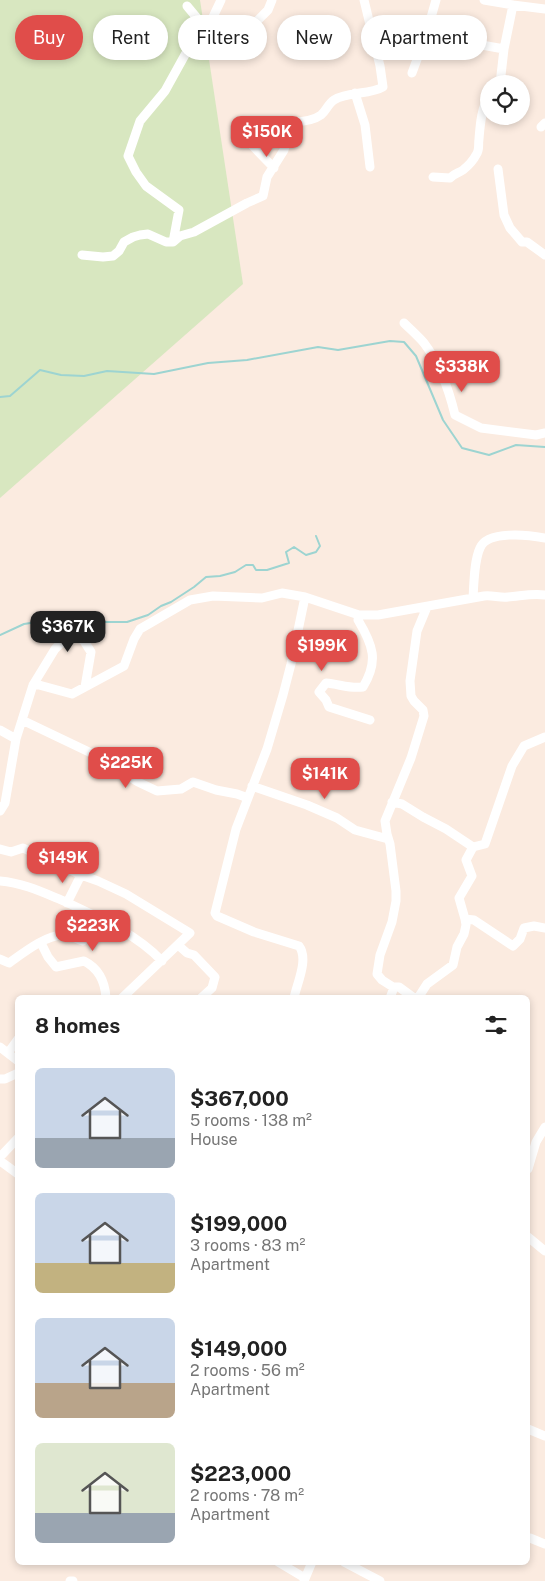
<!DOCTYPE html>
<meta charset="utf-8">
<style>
body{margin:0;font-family:"Public Sans",sans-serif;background:#f6f6f6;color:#222;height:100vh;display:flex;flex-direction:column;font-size:19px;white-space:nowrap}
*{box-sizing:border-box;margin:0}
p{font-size:16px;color:#767676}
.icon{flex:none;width:28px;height:28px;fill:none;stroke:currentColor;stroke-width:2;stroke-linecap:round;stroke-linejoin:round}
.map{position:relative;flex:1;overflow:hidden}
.side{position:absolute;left:15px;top:995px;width:515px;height:570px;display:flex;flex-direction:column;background:#fff;border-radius:8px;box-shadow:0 2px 8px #0003}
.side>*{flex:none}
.hud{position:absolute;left:15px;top:15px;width:515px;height:45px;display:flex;gap:10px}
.controls{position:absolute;left:480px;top:75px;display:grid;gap:10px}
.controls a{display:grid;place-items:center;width:50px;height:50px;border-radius:50%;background:#fff;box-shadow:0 2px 8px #0003;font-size:25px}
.price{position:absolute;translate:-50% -42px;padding:0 11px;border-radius:10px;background:#e04d4a;color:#fff;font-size:16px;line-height:32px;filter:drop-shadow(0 1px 2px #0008)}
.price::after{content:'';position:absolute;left:50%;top:30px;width:15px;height:11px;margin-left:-8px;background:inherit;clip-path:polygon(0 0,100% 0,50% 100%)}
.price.active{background:#222;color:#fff}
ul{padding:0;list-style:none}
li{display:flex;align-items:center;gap:15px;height:125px;padding:0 20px}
li span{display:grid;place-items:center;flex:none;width:140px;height:100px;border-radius:8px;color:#555}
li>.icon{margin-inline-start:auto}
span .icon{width:60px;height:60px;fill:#fffc;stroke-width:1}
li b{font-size:21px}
h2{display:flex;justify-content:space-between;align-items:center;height:60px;padding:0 20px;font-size:21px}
.chip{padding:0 18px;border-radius:22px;background:#fff;box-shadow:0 2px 8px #0003;font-size:18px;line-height:45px}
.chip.active{background:#e04d4a;color:#fff}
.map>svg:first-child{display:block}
.green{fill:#d8e7c0}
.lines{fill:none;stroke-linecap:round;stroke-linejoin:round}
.stream{stroke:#9dd4d1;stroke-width:2}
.minor{stroke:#fff;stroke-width:9}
</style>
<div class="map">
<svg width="545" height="1581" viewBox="0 0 545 1581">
<rect width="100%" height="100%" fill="#fbebe0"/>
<path class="green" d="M0,0H200L243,284L0,498Z"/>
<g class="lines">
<path class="stream" d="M0,397L10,396L40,370L61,375L84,376L107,371L154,374L208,363L247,360L318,347L338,350L390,341L404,342L416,356L443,420L462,448L489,455L516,445L545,447
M0,635L24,624L56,619L84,620V612H92L101,622H127L148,615L161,606L171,602L194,587L206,577L220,576L235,572L246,565H253L256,570H267L289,563L286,552L294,547L306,555L316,552L320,546L316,536"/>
<path class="minor" d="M436,0L426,35L504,49L513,5
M484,0L513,5L545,9
M187,6L202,24L213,17L221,0
M239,39L268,10L272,0
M412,73L426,35
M500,84L504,49
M355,93L365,125L370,167
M246,121L250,143L274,168
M541,127L545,123
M498,169L504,215L510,228L522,242H527L545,255
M433,177L450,178C455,173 459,173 463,170C468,166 474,159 476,155C480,150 478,145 479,139C480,127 481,107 489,97
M173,242L179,210L146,186L136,172L128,156L140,121L165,91L202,24
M82,255L103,257L113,256L119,251L124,242L133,237L140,235L148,234L166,242H173L180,236L194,232L247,203L263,196L267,177L284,150L291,122C301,122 313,121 321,115C326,111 328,104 334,100C348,91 370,95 383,87L380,66L364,0
M404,323C411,330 418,336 424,343C440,364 449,390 455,415L481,428L536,435L545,433
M473,598C474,583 474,561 480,548C487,530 529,535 545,538
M359,615L358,620C373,645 379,661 363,687C350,689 339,684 326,683L319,692L326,700L329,707L370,720
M33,685L55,649L71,633L84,641L91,652L85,687
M22,720L89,752L138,782L157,791L181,789L193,782L216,790L237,794L248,798
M0,730L16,739
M252,786L307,805L337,818L355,830L388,839
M392,802L402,804L423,817L446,829L473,847L466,860L472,876L459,898L465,919L466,925L464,934L457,947L453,965L427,984L418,998
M0,811L5,803L16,739L33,685H39L72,694L124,666L134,639L140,629L190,600L213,596L262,598L282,593L305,597L359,615H378L484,596C492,595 500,598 508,597C521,596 533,593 545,595
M473,847L485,844L512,766L524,746L545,737
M0,849L11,852L23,848L81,875L98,881L126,894L190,933L122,998
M0,881C24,883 44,893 66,902C100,918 136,934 162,961
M67,903L81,875
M465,919L474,920L513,946L520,939L524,928L534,926L545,928
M41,943L48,957L56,967L84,961C98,968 105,981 106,998
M178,945L187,953L194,955L215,977L212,988L201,998
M0,959L9,963C23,953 47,934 64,935C70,935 77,939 83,941
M393,987H399L414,998
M294,998C297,983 309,959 299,946L254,932L217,916L215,913L236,829L267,749L283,695L291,664L305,597
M390,998L393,990V987L382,980L377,974L380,955L392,922L396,901V891L390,844L387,834L385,821L411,758L424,716L423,710L414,701L411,696L410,681L417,631L427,607
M0,1047L18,1061
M8,1053L18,1039
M0,1079H5L18,1073
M0,1157L18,1138
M0,1161L18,1174
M528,1169L536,1142L545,1127
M528,1237L545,1251
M528,1429L545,1436
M530,1538L545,1544
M278,1562L305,1578
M344,1562L380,1581
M70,1581H73
M304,1581L312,1562"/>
</g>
</svg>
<div class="controls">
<a><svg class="icon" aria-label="locate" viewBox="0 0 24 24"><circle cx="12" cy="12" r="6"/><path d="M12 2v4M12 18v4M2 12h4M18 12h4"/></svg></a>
</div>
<b class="price" style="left:267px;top:158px">$150K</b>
<b class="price" style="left:462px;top:393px">$338K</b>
<b class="price active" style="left:68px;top:653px">$367K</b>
<b class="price" style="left:322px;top:672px">$199K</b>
<b class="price" style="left:126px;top:789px">$225K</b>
<b class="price" style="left:325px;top:800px">$141K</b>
<b class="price" style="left:63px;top:884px">$149K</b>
<b class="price" style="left:93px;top:952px">$223K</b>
<div class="hud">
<a class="chip active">Buy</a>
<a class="chip">Rent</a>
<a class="chip">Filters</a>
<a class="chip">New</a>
<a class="chip">Apartment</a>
</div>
<section class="side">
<h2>8 homes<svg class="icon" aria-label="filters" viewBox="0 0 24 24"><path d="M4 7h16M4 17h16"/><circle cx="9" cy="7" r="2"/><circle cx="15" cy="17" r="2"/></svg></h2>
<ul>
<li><span style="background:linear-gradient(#c9d6e8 70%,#9aa5b1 0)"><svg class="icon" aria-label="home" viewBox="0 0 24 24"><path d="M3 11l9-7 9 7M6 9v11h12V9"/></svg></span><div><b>$367,000</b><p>5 rooms · 138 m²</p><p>House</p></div></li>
<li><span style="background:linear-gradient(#c9d6e8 70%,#c2b280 0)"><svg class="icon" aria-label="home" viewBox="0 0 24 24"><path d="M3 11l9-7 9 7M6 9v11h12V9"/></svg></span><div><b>$199,000</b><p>3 rooms · 83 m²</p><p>Apartment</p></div></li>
<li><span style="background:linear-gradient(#c9d6e8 65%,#b9a48a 0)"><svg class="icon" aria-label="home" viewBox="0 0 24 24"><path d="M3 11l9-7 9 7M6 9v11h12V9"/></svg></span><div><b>$149,000</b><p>2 rooms · 56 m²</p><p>Apartment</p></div></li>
<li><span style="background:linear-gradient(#dfe7d0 70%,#9aa5b1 0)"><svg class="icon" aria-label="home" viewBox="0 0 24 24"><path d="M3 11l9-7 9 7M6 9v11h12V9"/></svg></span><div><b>$223,000</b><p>2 rooms · 78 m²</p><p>Apartment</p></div></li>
</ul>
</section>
</div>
